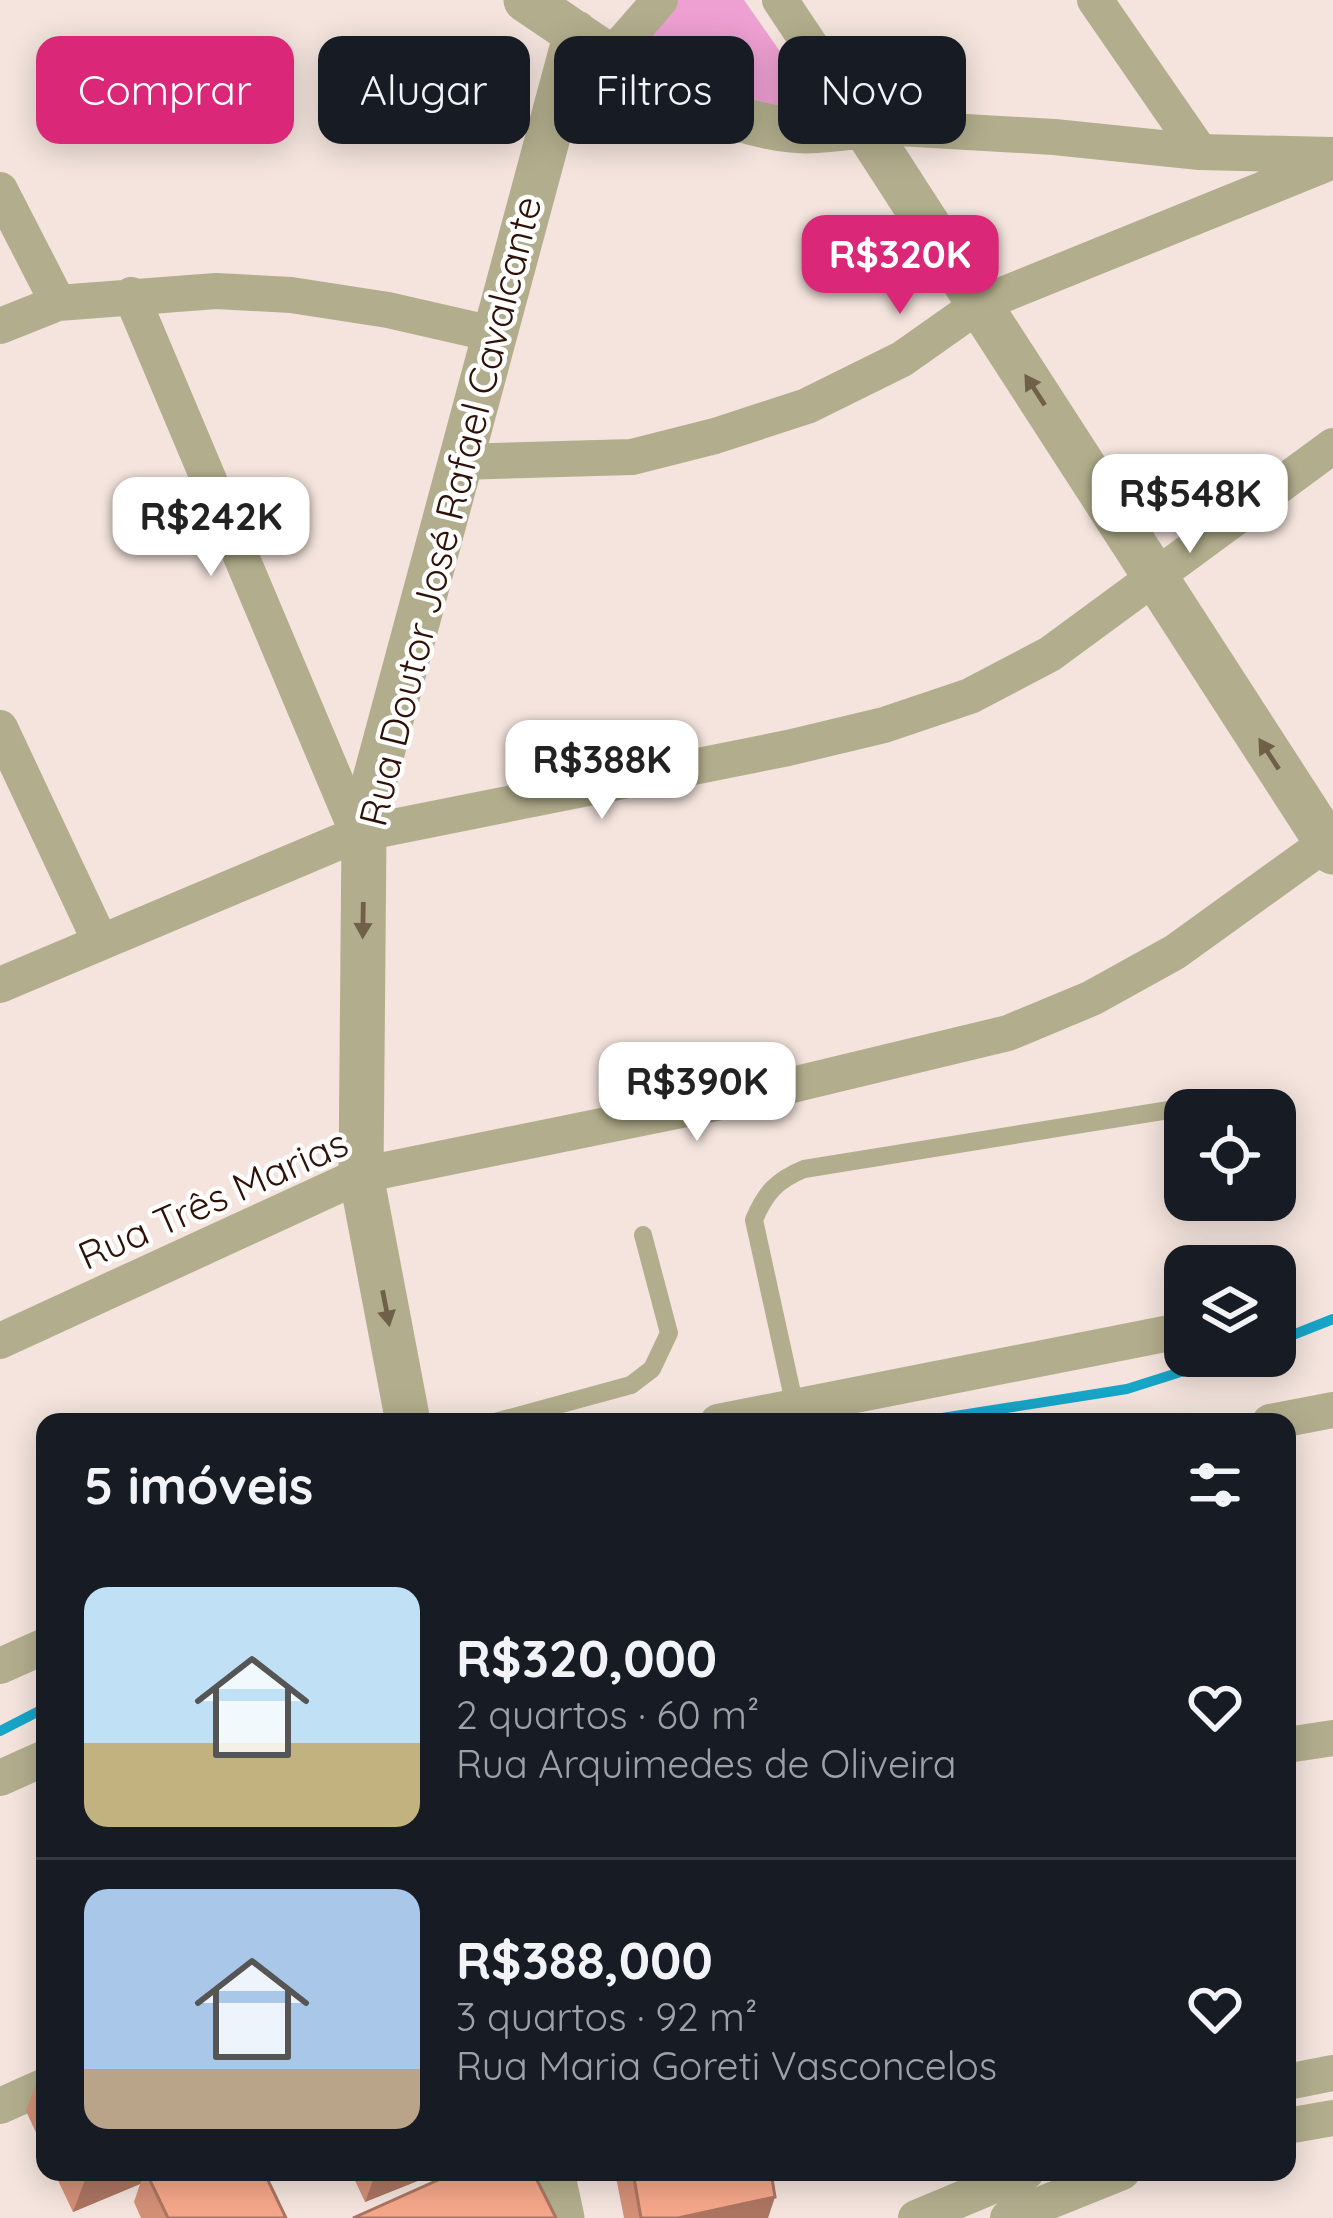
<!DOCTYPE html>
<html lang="pt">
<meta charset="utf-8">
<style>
body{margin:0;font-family:Quicksand,sans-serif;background:#20242c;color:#f1f3f6;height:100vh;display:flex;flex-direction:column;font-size:45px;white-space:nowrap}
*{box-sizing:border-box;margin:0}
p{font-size:39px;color:#9ea1a6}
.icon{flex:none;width:66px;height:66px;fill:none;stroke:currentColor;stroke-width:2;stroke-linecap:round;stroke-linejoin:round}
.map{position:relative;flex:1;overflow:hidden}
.details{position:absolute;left:36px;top:1413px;width:1260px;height:768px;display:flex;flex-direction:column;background:#171b24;border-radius:24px;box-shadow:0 6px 30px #0003}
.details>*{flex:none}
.top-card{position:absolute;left:36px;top:36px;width:1263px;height:108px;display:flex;gap:24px}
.controls{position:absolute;left:1164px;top:1089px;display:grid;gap:24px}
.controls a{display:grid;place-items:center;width:132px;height:132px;border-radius:24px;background:#171b24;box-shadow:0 6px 30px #0003;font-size:60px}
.price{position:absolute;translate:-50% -102px;padding:0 27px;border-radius:24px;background:#fff;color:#222;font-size:39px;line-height:78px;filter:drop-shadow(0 3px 6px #0008)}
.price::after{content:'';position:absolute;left:50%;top:72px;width:36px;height:27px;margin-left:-18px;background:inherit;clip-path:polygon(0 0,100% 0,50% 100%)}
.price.selected{background:#db2777;color:#fff}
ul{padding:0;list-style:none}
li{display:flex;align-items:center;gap:36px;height:300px;padding:0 48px}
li+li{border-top:3px solid #363941}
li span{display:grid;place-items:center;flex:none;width:336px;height:240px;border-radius:24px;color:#555}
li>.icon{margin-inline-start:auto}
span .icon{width:144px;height:144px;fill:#fffc;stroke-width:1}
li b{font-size:51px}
h2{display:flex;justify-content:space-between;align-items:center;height:144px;padding:0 48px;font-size:51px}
.chip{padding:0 42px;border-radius:24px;background:#171b24;box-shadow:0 6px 30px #0003;font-size:42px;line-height:108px}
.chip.selected{background:#db2777;color:#fff}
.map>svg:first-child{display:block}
.green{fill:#eea0d2}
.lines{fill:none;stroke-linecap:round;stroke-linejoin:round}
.stream{stroke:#17a5c8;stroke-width:10}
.service{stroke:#b2ae8d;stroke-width:18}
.minor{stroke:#b2ae8d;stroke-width:36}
.tertiary{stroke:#b2ae8d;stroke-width:45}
.wall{fill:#d49077}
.shaded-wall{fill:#ac7561}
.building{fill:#f6a78a;stroke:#ac7561;stroke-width:3}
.oneway{fill:#70604a}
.labels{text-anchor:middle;stroke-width:9;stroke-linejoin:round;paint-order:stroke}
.street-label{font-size:39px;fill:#2f1207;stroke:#fff}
</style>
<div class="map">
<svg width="1333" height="2218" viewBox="0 0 1333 2218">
<rect width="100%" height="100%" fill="#f4e4dd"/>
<path class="green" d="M675,0H744L828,120L750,115L603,45Z"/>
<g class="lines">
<path class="stream" d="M1275,1342L1333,1319
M917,1422L1127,1389L1231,1356
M0,1731L45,1708"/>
<path class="service" d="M795,1407L754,1220C765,1193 777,1180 804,1169L1206,1104
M495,1422L631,1385L652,1369L669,1333L643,1235"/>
<path class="minor" d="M780,0L864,126L1054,137L1200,152L1332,155
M1095,0L1200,152
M611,56L660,0
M0,190L58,303
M131,295L358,834
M0,326L58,303L216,291L291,295L388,310L493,334
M459,462L632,457L715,436L807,406L902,359L980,304L1333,161
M0,728L100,941
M0,985L358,834L788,748L884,725L970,696L1050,654L1333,446
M0,1341L361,1175L730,1100L1008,1033L1092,998L1175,952L1333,838
M718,1422L1185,1330
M1270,1422L1333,1410
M0,1666L45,1646
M1287,1745L1333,1738
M0,1778L45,1758
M1287,2082L1333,2073
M0,2106L45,2086
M1287,2126L1333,2118
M916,2218L1026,2172
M1008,2218L1122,2172"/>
<path class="tertiary" d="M526,0C610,56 687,117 790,130C813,133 840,128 864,126L1333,852
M408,1422L361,1175L364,833L368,805L576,33
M552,2172L562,2218"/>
</g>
<path class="wall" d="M45,2076V2152L26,2111L38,2079Z
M54,2172H264L286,2218H141L134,2202L140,2184L73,2212Z
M351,2172H440L365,2202Z
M615,2172H771L768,2218H624Z"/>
<path class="shaded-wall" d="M105,2172H144L140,2184L73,2212L85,2180Z
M376,2172H440L365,2202Z
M775,2197L768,2218H678Z"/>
<path class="building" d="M45,2076V2095L38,2079Z
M81,2172H105L85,2180Z
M146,2172H264L286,2218H168Z
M456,2172H533L556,2218H353Z
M633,2172H771L775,2197L678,2218H641Z"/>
<defs><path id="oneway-solid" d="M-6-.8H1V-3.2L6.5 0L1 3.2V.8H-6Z" transform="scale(3)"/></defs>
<g class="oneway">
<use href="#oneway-solid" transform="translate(1035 390) rotate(-123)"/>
<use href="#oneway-solid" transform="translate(1269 754) rotate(-123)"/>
<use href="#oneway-solid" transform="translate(363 920) rotate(91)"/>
<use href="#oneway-solid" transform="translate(386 1308) rotate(79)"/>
</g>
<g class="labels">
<g class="street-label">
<text transform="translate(450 511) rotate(-76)" y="14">Rua Doutor José Rafael Cavalcante</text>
<text transform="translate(213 1199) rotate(-24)" y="14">Rua Três Marias</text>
</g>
</g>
</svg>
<div class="controls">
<a><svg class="icon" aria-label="locate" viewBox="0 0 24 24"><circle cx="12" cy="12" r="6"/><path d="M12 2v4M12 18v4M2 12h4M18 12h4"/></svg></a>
<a><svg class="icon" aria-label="layers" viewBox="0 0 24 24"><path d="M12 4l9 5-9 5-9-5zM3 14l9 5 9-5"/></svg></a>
</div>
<b class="price selected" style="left:900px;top:317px">R$320K</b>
<b class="price" style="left:1190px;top:556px">R$548K</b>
<b class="price" style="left:211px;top:579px">R$242K</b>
<b class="price" style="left:602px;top:822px">R$388K</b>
<b class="price" style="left:697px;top:1144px">R$390K</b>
<div class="top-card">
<a class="chip selected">Comprar</a>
<a class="chip">Alugar</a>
<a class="chip">Filtros</a>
<a class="chip">Novo</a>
</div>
<section class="details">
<h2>5 imóveis<svg class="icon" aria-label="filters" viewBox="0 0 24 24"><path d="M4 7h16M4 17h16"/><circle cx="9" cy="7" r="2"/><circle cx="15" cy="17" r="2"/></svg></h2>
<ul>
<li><span style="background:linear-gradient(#bfe0f5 65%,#c2b280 0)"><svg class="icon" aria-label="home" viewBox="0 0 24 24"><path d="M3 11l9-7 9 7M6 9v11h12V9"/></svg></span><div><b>R$320,000</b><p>2 quartos · 60 m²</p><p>Rua Arquimedes de Oliveira</p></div><svg class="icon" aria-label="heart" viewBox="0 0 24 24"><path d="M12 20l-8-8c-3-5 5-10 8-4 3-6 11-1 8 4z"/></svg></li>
<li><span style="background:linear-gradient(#a9c7e8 75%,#b9a48a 0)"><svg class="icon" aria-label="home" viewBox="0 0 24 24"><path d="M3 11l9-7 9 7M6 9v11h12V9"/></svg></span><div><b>R$388,000</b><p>3 quartos · 92 m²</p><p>Rua Maria Goreti Vasconcelos</p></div><svg class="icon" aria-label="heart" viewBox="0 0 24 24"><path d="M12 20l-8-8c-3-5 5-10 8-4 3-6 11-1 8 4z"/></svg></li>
</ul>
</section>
</div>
